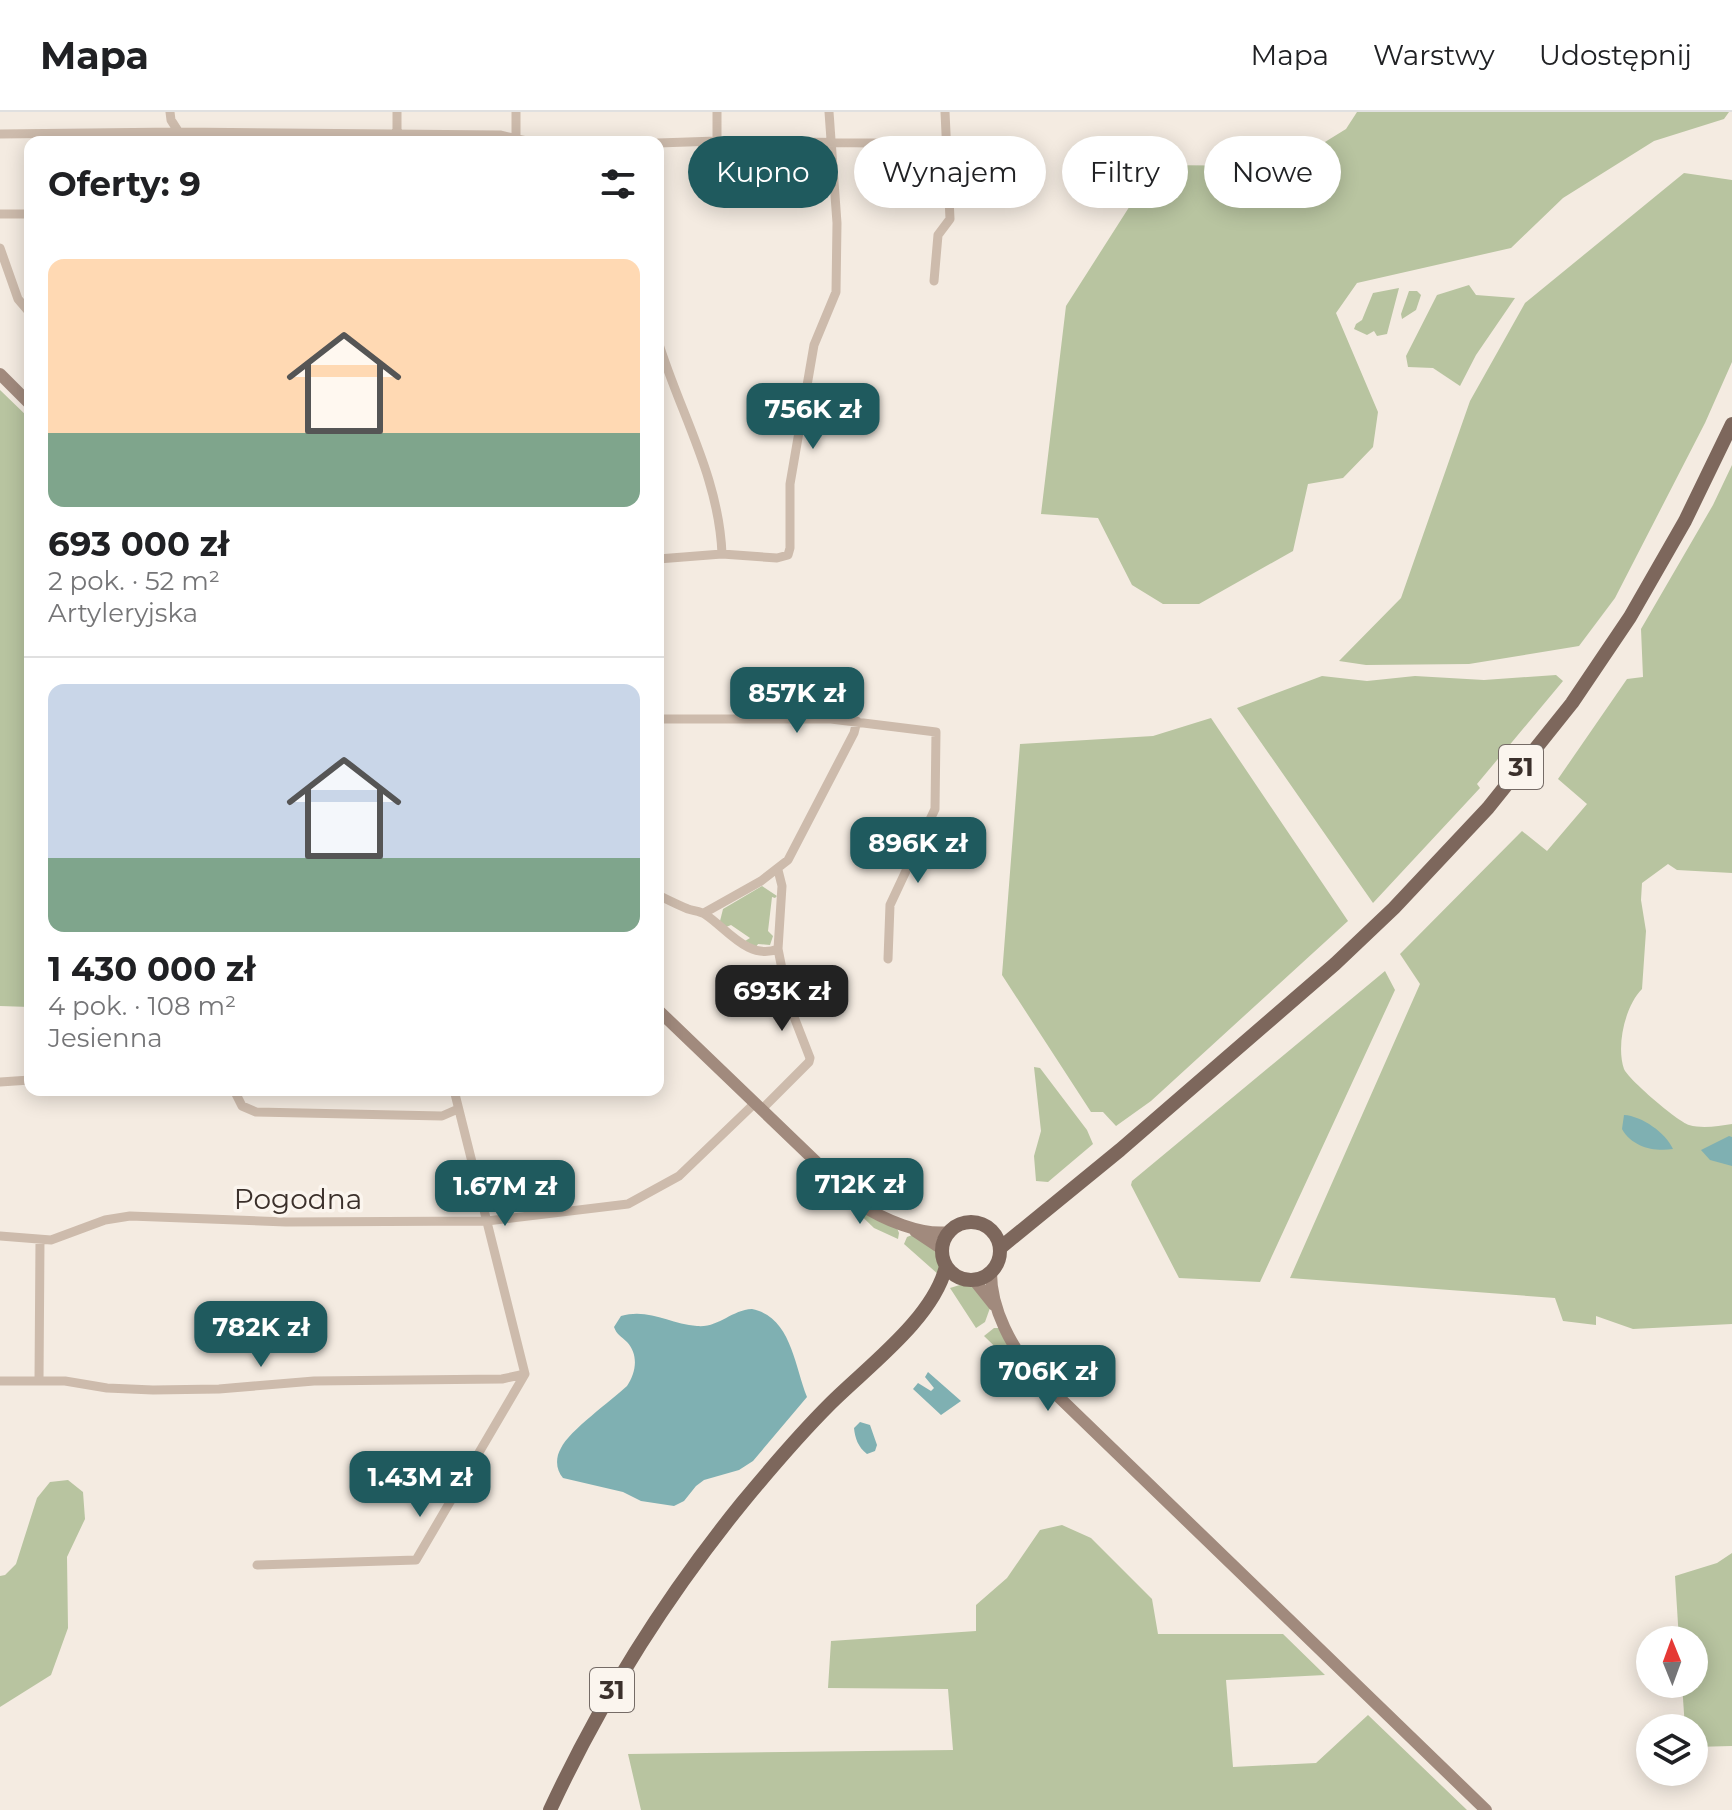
<!DOCTYPE html>
<html lang="pl">
<meta charset="utf-8">
<style>
body{margin:0;font-family:Montserrat,sans-serif;background:#f2f2f2;color:#202124;height:100vh;display:flex;flex-direction:column;font-size:30px;white-space:nowrap}
*{box-sizing:border-box;margin:0}
p{font-size:26px;color:#757577}
.icon{flex:none;width:44px;height:44px;fill:none;stroke:currentColor;stroke-width:2;stroke-linecap:round;stroke-linejoin:round}
.map{position:relative;flex:1;overflow:hidden}
.sheet{position:absolute;left:24px;top:24px;width:640px;height:960px;display:flex;flex-direction:column;background:#fff;border-radius:16px;box-shadow:0 4px 20px #0003}
.sheet>*{flex:none}
.guide{position:absolute;left:688px;top:24px;width:760px;height:72px;display:flex;gap:16px}
.needle{width:52px;rotate:359deg}
.fabs{position:absolute;left:1636px;top:1514px;display:grid;gap:16px}
.fabs a{display:grid;place-items:center;width:72px;height:72px;border-radius:50%;background:#fff;box-shadow:0 4px 20px #0003;font-size:40px}
.price{position:absolute;translate:-50% -68px;padding:0 18px;border-radius:16px;background:#1f5a5e;color:#fff;font-size:26px;line-height:52px;filter:drop-shadow(0 2px 4px #0008)}
.price::after{content:'';position:absolute;left:50%;top:48px;width:24px;height:18px;margin-left:-12px;background:inherit;clip-path:polygon(0 0,100% 0,50% 100%)}
.price.current{background:#222;color:#fff}
ul{padding:0;list-style:none}
li{display:grid;align-content:center;gap:16px;height:424px;padding:0 24px}
li+li{border-top:2px solid #e0e0e0}
li span{display:grid;place-items:center;height:248px;border-radius:16px;color:#555}
li>.icon{margin-inline-start:auto}
span .icon{width:144px;height:144px;fill:#fffc;stroke-width:1}
li b{font-size:34px}
h2{display:flex;justify-content:space-between;align-items:center;height:96px;padding:0 24px;font-size:34px}
.pill{padding:0 28px;border-radius:36px;background:#fff;box-shadow:0 4px 20px #0003;font-size:28px;line-height:72px}
.pill.current{background:#1f5a5e;color:#fff}
header{display:flex;align-items:center;gap:48px;box-sizing:border-box;height:112px;padding:0 40px;background:#fff;border-bottom:2px solid #e0e0e0}
header strong{font-size:38px}
nav{display:flex;gap:44px;margin-inline-start:auto;font-size:28px}
.map>svg:first-child{display:block}
.green{fill:#b8c4a0}
.water{fill:#7fb0b2}
.lines{fill:none;stroke-linecap:round;stroke-linejoin:round}
.street{stroke:#cdbbac;stroke-width:9}
.secondary{stroke:#a18a7d;stroke-width:12}
.primary{stroke:#7d675c;stroke-width:14}
.labels{text-anchor:middle;stroke-width:7;stroke-linejoin:round;paint-order:stroke}
.shield{fill:#fbf5ee;stroke:#756b66;stroke-width:2}
.shield-label{font-size:26px;font-weight:bold;fill:#3b302b}
.street-label{font-size:28px;fill:#3b302b;stroke:#fbf5ee}
</style>
<header>
<strong>Mapa</strong>
<nav><a>Mapa</a><a>Warstwy</a><a>Udostępnij</a></nav>
</header>
<div class="map">
<svg width="1732" height="1698" viewBox="0 0 1732 1698">
<rect width="100%" height="100%" fill="#f4ebe1"/>
<path class="green" d="M1357,0H1729L1724,7L1654,29L1563,86L1511,136L1357,171L1336,201L1378,300L1373,335L1343,366L1308,372L1293,439L1199,492H1163L1132,473L1098,406L1041,402L1066,194L1156,53L1286,54L1346,17Z
M1684,61L1732,68V250L1705,311L1615,486L1579,534L1469,552L1366,553L1339,549L1401,486L1470,289L1525,191Z
M1469,173L1476,183L1515,186L1476,243L1460,274L1433,256L1408,255L1406,244L1437,183Z
M1399,176L1387,222L1377,224L1374,219L1367,223L1354,217L1356,212L1362,208L1373,181Z
M1409,179H1417L1421,183L1416,198L1402,207L1401,202Z
M0,278L30,307V895L0,894Z
M1732,353V761L1677,758L1668,752L1642,771L1641,788L1646,819L1642,877C1625,894 1616,934 1624,957C1628,967 1677,1009 1689,1013C1703,1017 1718,1014 1732,1012V1212L1633,1217L1596,1204V1213L1563,1209L1555,1186L1290,1166L1420,872L1400,842L1522,719L1547,739L1587,692L1558,667L1627,567L1643,565L1641,517L1713,393Z
M1556,563L1563,569L1477,672L1480,676L1373,791L1237,596L1322,564L1367,569L1415,564L1484,568Z
M1211,606L1348,809L1151,989L1116,1014L1103,1000H1091L1002,863L1020,632L1153,624Z
M762,774L777,784L775,786L772,785L768,819L773,824L770,833L758,832L756,835L745,829L750,826L731,813L726,815L720,809L723,797Z
M1385,859L1395,878L1260,1170L1179,1166L1131,1073L1132,1069Z
M1034,955L1040,956L1087,1018L1093,1032L1048,1070L1036,1069L1034,1044L1041,1019Z
M826,1067L897,1116L899,1121L898,1127L874,1116L825,1069Z
M912,1123C931,1133 942,1139 939,1163L904,1132L907,1125Z
M963,1172L973,1174L990,1196L985,1210L976,1216L950,1176Z
M994,1216H999L1047,1279L1045,1283L984,1224Z
M68,1368L83,1380L85,1407L67,1445L68,1516L51,1563L0,1595V1464L5,1463L16,1452L37,1386L50,1370Z
M1062,1413L1091,1426L1152,1487L1158,1522H1283L1325,1563L1226,1568L1233,1655L1316,1651L1368,1603L1467,1698H641L628,1642L953,1638L948,1577L828,1576L831,1529L976,1519V1493L1007,1466L1040,1418Z
M1732,1441V1634L1694,1635V1616H1685L1682,1572H1694V1528H1679L1675,1464L1717,1451Z"/>
<path class="water" d="M1624,1003C1642,1004 1666,1021 1673,1037C1654,1040 1632,1035 1622,1017Z
M1729,1024L1732,1025V1054L1710,1048L1701,1038Z
M752,1197C791,1205 794,1252 807,1285L753,1349L739,1358L704,1368L696,1374L684,1389L674,1394L641,1389L623,1380L563,1366C556,1358 555,1346 561,1336C569,1319 612,1288 627,1274C636,1261 639,1243 627,1230C621,1224 617,1223 614,1215L621,1204C649,1196 670,1212 697,1214C719,1216 731,1198 752,1197Z
M928,1260L961,1289L941,1303L913,1277L918,1271L931,1279L934,1276L925,1265Z
M860,1310L870,1313L877,1333L875,1339L867,1342C858,1335 855,1326 854,1316Z"/>
<g class="lines">
<path class="street" d="M170,0L171,8L185,30
M516,0V30
M0,22L178,20L500,23L531,30
M717,29V0
M397,30V0
M658,31L717,29L945,32
M0,102H30
M0,136L18,187L30,201
M934,169L938,123L950,107L945,0
M658,229C680,301 719,365 722,442
M658,447L722,442L777,446L788,443L790,436V372L814,233L836,180L837,111L829,0
M658,607H831L936,620L935,697L890,793L888,847
M658,783C668,788 678,793 688,797C694,799 701,799 706,803C727,817 749,849 778,837
M704,801L761,769L788,748L854,621L857,609
M0,970L30,968
M234,978L242,994L256,1000L442,1004L458,997
M454,978L525,1262
M761,998L809,950L810,946L789,892L778,837L782,774L778,758
M0,1124L51,1128L105,1108L130,1104L286,1110L487,1109L628,1092L679,1064L755,991
M0,1269H65L107,1276L153,1278L219,1277L314,1269L502,1267L525,1262
M39,1269L40,1128
M257,1453L416,1448L525,1262"/>
<path class="secondary" d="M0,262L30,292
M658,898L860,1092C882,1107 922,1124 949,1120
M915,1119L942,1137
M991,1161C991,1197 1012,1237 1036,1263L1486,1698
M974,1168L994,1193"/>
<path class="primary" d="M942 1139a29 29 0 1 1 58 0a29 29 0 1 1-58 0Z
M1000,1136L1120,1038L1335,852L1394,796L1488,696L1572,591L1630,505L1685,409L1732,312
M550,1698C601,1588 665,1486 742,1391C770,1357 799,1323 830,1292C867,1255 934,1206 946,1154"/>
</g>
<g class="labels">
<g class="shield">
<rect x="1499" y="633" width="44" height="44" rx="6"/>
<rect x="590" y="1556" width="44" height="44" rx="6"/>
</g>
<g class="shield-label">
<text x="1521" y="664">31</text>
<text x="612" y="1587">31</text>
</g>
<g class="street-label">
<text x="298" y="1097">Pogodna</text>
</g>
</g>
</svg>
<div class="fabs">
<a><svg class="needle" viewBox="-14 -14 28 28"><path d="M0-13l5 13h-10z" fill="#e53935"/><path d="M0 13l5-13h-10z" fill="#757577"/></svg></a>
<a><svg class="icon" aria-label="layers" viewBox="0 0 24 24"><path d="M12 4l9 5-9 5-9-5zM3 14l9 5 9-5"/></svg></a>
</div>
<b class="price" style="left:813px;top:339px">756K zł</b>
<b class="price" style="left:797px;top:623px">857K zł</b>
<b class="price" style="left:918px;top:773px">896K zł</b>
<b class="price current" style="left:782px;top:921px">693K zł</b>
<b class="price" style="left:860px;top:1114px">712K zł</b>
<b class="price" style="left:505px;top:1116px">1.67M zł</b>
<b class="price" style="left:261px;top:1257px">782K zł</b>
<b class="price" style="left:1048px;top:1301px">706K zł</b>
<b class="price" style="left:420px;top:1407px">1.43M zł</b>
<div class="guide">
<a class="pill current">Kupno</a>
<a class="pill">Wynajem</a>
<a class="pill">Filtry</a>
<a class="pill">Nowe</a>
</div>
<section class="sheet">
<h2>Oferty: 9<svg class="icon" aria-label="filters" viewBox="0 0 24 24"><path d="M4 7h16M4 17h16"/><circle cx="9" cy="7" r="2"/><circle cx="15" cy="17" r="2"/></svg></h2>
<ul>
<li><span style="background:linear-gradient(#ffd9b3 70%,#7fa58c 0)"><svg class="icon" aria-label="home" viewBox="0 0 24 24"><path d="M3 11l9-7 9 7M6 9v11h12V9"/></svg></span><div><b>693 000 zł</b><p>2 pok. · 52 m²</p><p>Artyleryjska</p></div></li>
<li><span style="background:linear-gradient(#c9d6e8 70%,#7fa58c 0)"><svg class="icon" aria-label="home" viewBox="0 0 24 24"><path d="M3 11l9-7 9 7M6 9v11h12V9"/></svg></span><div><b>1 430 000 zł</b><p>4 pok. · 108 m²</p><p>Jesienna</p></div></li>
</ul>
</section>
</div>
